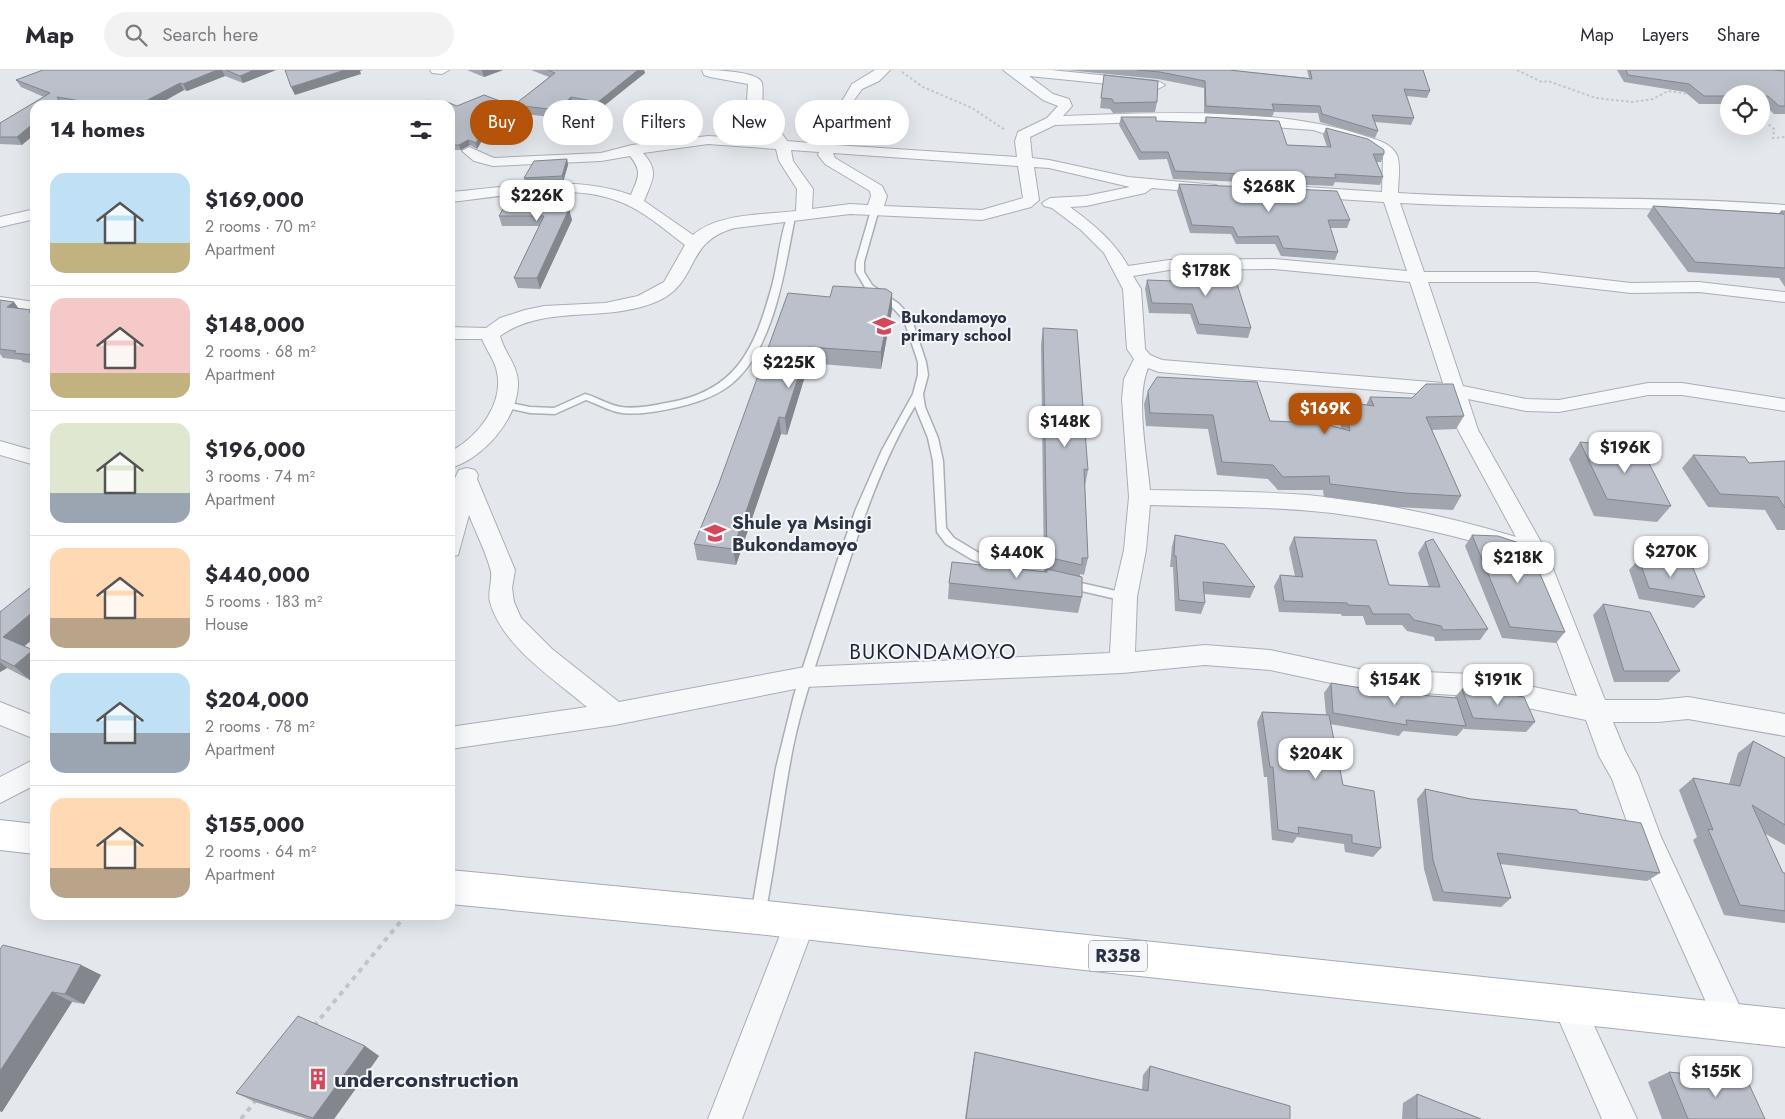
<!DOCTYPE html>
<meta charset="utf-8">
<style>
body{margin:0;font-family:Jost,sans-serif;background:#f2f2f3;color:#2b2b33;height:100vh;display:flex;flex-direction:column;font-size:19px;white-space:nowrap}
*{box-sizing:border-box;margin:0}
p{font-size:16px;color:#7c7c81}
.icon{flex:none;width:28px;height:28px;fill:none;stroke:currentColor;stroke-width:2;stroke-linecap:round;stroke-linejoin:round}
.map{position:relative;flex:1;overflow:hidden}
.drawer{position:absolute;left:30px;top:30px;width:425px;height:820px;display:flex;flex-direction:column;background:#fff;border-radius:15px;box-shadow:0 5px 20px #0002}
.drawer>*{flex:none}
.banner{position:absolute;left:470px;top:30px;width:475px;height:45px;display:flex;gap:10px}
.tools{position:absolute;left:1720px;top:15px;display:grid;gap:10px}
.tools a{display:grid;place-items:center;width:50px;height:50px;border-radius:50%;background:#fff;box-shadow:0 5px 20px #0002;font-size:25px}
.price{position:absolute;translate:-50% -42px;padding:0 11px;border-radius:10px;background:#fff;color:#222;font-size:16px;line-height:32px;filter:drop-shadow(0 1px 2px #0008)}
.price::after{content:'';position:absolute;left:50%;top:30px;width:15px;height:11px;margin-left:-8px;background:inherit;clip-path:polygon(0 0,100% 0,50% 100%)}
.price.current{background:#b45309;color:#fff}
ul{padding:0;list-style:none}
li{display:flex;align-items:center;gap:15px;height:125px;padding:0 20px}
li+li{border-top:1px solid #e1e1e2}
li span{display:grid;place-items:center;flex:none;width:140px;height:100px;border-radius:15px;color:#555}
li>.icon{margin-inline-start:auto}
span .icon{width:60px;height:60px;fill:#fffc;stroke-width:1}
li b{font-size:21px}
h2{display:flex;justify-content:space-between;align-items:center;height:60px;padding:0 20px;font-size:21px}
.pill{padding:0 18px;border-radius:22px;background:#fff;box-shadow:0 5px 20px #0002;font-size:18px;line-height:45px}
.pill.current{background:#b45309;color:#fff}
header{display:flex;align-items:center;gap:30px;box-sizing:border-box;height:70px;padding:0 25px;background:#fff;border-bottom:1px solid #e1e1e2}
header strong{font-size:24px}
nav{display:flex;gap:28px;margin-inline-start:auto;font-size:18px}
.search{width:350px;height:45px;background:#f2f2f3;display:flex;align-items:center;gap:12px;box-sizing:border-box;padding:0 18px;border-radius:28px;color:#7c7c81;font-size:19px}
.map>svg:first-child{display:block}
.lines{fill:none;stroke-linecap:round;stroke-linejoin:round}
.service-casing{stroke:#a9aeb7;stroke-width:3}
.minor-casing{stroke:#a9aeb7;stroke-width:2}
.primary-casing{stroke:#a3abb8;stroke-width:2}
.path-far1{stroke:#c2c5cb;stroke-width:2;stroke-dasharray:2.5 2.5;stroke-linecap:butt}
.path{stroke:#c2c5cb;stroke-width:4;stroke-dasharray:5 5;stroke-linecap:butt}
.service{fill:#f7f8fa;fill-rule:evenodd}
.minor{fill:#f7f8fa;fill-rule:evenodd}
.primary{fill:#fff;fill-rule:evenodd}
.wall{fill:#a1a5ae}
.shaded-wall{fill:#83868d}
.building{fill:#bbc0ca;stroke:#83868d}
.labels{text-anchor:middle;stroke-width:4;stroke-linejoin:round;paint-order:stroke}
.far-poi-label{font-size:16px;font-weight:bold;fill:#2b3445;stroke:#f4f6f9;text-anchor:start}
.shield{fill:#f4f6f9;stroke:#676e7b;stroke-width:1}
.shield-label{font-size:18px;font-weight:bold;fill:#2b3445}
.poi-label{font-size:19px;font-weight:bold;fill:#2b3445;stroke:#f4f6f9;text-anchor:start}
.quarter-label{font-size:21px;letter-spacing:1px;fill:#1d2536;stroke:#f4f6f9}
.near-poi-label{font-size:22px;font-weight:bold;fill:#2b3445;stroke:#f4f6f9;text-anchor:start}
</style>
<header>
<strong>Map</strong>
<div class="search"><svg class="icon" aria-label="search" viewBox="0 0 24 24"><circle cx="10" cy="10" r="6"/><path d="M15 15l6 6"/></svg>Search here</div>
<nav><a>Map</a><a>Layers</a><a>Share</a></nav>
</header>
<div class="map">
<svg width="1785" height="1049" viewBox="0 0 1785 1049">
<rect width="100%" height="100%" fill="#e4e7ec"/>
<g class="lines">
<g class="service-casing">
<path id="service" d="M872,137L879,139L864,192V202L872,215L899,234L911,247L926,292L928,305L923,324L925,337L938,368L943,391L946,458L954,468L979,483L1022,499L1024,502L1018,506L971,489L946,474L937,462L933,391L928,368L915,336C878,398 858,465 836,532C821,580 803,628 793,677C782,733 776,789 765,845L763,850L758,852L753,850L751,845L776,698L794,625L839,486L856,439L882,380L913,324L918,305V292L904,250L893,238L866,219L856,202V192Z
M788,145L795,147C785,197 776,268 739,307C723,324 700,332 678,337C661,341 640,345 622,343C609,341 598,334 586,330L555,344L530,343L502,337L500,335L505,332L530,337L554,338L585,324C597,327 608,335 621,337C635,339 652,336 666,333C737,322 755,278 772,216C778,194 780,165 788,145Z
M1068,510L1125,523L1129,524L1131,527L1129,530L1125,531L1064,517L1062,514L1064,511Z"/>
</g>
<g class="minor-casing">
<path id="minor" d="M430,0H449L442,4L432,3Z
M702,0C713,0 759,1 762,13C764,24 760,33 766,44C770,54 782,61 787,71L821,74V65L831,43L844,28L852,14L875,0H890L879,11L862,19L844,44L835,65V75L1017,87L1015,71L1018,62L1047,48L1058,36L1043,30L1003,0H1051L1158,11L1165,15L1158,19L1029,6L1053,24L1069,29L1072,36L1063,46C1157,43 1276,36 1365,66C1377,70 1391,73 1397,85C1401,95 1398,113 1398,123C1527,131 1656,125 1785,135V145C1657,134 1528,140 1400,133L1424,202H1536L1631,213L1699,212L1785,222V232L1699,222L1631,223L1536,212H1428L1463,316L1526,329L1559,330L1648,313H1682L1785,329V341L1682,325H1648L1559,342L1526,341L1468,329L1478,360L1546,481L1605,630H1658L1688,627L1785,644V666L1688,649L1658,652H1613L1625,681L1638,705L1661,767L1741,939L1746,950L1741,961L1730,966L1719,961L1633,769L1612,709L1599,686L1586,650L1470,626L1359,619L1270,600L1205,595L1122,603L805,617L615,655L450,679V657L587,637C554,609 502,576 490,532C487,521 494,508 490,498C485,480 476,463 469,445L458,485L450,487C450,460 445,424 459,400L467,398L475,400L478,405L477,409L515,500L512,518L514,532L521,548L552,579L619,632L805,597L1110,583L1113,527L1124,480L1129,427L1122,329L1124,309L1134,289L1127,279L1123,219L1104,183L1081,160L1052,138L1044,136L1042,133L1050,128L1086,126L1130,117L1049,98L1034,97L1039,130L1031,137L982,150L850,144L735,158C684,171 700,212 658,231C606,254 546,233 500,266C504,282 517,294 518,312C519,348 483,389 450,398V382C479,366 506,332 496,298C493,288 486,279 482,269H450V257L486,258L500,248L525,240L544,236L605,233L638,226L664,212L685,175C664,159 643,140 618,131C570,112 501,127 450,132V122C510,117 573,104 631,125C638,107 643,102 630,86L601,91L493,96L474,91L462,81L469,77L494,88L601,83L632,75L708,66L772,70L753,48L747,31L748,14L710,7L704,5ZM1147,52L1222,53L1313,60L1377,80L1383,87L1382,122L1305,117L1297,122L1305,127L1384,132L1407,201L1274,189L1169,190L1128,196C1114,171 1093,154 1070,137L1086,136L1145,123L1152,118L1211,123L1216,121L1219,118L1216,115L1128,107L1049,90L1032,88L1030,67L1055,55ZM708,74L776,79L779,91L797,119L796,141C764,145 718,143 693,165L644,131C652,110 660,102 643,83ZM791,80L819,82L818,85L825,94L870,121L871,126L868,135L850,134L812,139L813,119L793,91ZM833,83L1018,96L1023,128L982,140L884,136L887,126L882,116L835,88ZM1274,199L1410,212L1443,313L1162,290L1150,285L1145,279L1141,219L1133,206L1169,200ZM1148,298L1159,302L1447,326L1458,360L1516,467C1448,446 1378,432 1307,425C1255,421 1202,421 1150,420C1147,386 1135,329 1148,298ZM1150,435C1211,437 1272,436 1332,443C1394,451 1454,465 1514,483L1523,480L1577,626L1470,604L1359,599L1270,580L1205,575L1135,582L1137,527L1146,480Z
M35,139V149L0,157V147Z
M0,227L35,232V242L0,237Z
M0,371L35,381V395L0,385Z
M0,632L35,646V669L0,655Z
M35,689V715L0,733V707Z
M800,838L811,842L815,853L742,1049H708L789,842Z
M1568,918L1579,923L1637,1049H1602L1552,934L1557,923Z"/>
</g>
<g class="primary-casing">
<path id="primary" d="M0,750L35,754V784L0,780Z
M450,800L757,830L1785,939V977L757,864L450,834Z"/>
</g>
<path class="path-far1" d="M1517,0L1542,12L1548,11L1596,28L1632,32L1653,29L1668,21L1690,24
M902,2L923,17L972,38L1005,60
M1761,48L1774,59L1773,68L1785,67"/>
<path class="path" d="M314,956L406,845
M241,1049L256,1030"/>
<use href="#service" class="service"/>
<use href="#minor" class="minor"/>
<use href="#primary" class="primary"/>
</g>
<path class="wall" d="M43,0H276L243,13L225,6L187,21L184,20L157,35H35L22,75L0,74V53L44,27L21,17L16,10Z
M467,0H503L484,7Z
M531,0H644L645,3L600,39L573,35L559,48L516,43L514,35L549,7Z
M1067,0H1231L1309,8L1307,0H1423L1430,21L1427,28L1407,26L1414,48L1411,55L1375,52L1378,61L1375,68L1320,52L1318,43L1274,42L1272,47L1204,43V18L1158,9Z
M1617,0H1773L1785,1V44H1774L1763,34H1761V24H1729V34H1699L1685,22L1624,12Z
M1104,5L1157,32L1155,42L1113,43L1110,39L1100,38Z
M500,31L502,37L477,79L470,75L461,80H450V35L457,36Z
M1121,47L1156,51L1204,53L1206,47L1287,75L1327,77L1323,65L1326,58L1384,84L1381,92H1377L1383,107L1380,115L1335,112L1333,116L1173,109L1167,89L1139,90L1119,55Z
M567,89L568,95L563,112L526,113L524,108Z
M1179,114L1350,150L1347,158H1330L1338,182L1335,190L1281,186L1275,174H1236L1231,164L1190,163L1177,122Z
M560,123H566L569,133L567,138L569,139L572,150L540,219L518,218L514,208L540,156H502L499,146Z
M1653,136L1779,143L1781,141H1785V217L1779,208L1688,202L1647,146Z
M1195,197L1251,258L1248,268L1197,264L1190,244L1149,243L1145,219L1147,210L1193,212L1192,206Z
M892,223V240L881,299L809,293L787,365L781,364L736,495L697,490L694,474L830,227Z
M0,230L14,232L18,238L32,240L35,243V294L23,292L21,290L3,288L0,284Z
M1043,258L1088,400L1085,416L1088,488L1084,505L1080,504V507L1082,527L1078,543L948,529L949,513L1044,502L1041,275Z
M1148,321L1270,351L1341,358L1339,346L1345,332L1366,335L1370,327L1464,346L1456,359L1432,360L1461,426L1453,440L1397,437L1324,427L1323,420H1278L1268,409L1217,405L1208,359L1146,356L1144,334Z
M1580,372L1671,436L1657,452L1594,446L1569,389Z
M1693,385L1749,393L1785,391V460H1777L1765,440L1708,437L1682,398Z
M1175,465L1255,517L1250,528L1204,524L1205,533L1201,544L1175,541L1173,497H1170L1172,476Z
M1472,465L1565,562L1556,573L1502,568L1465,476Z
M1294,467L1389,515L1429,517L1418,483L1425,472L1488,559L1480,570L1435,571L1434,567L1407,561L1402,555H1366L1363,546H1342L1341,544L1279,542L1274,516L1280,505L1295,506L1289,478Z
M1639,489L1705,527L1694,538L1639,529L1629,500Z
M1603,534L1680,601L1668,612H1614L1593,545Z
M0,542L24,576L35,582V606L30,610L7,598L0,602Z
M1331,613L1392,623L1454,628L1462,619L1535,652L1526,662L1464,659V658L1457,666L1403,661L1399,666L1330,654L1343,715L1381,778L1373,787L1345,782L1344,774L1297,767L1293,773L1272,770L1267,707H1264L1257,652L1262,642L1326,645L1324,623Z
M1753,671L1785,688V775L1764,763L1783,803H1785V853H1784L1724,845L1693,770L1697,767L1679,720L1693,708L1729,714L1738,683Z
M1425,719L1471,729L1579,743L1660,803L1647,811L1500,794L1511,828L1501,837L1433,831L1424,799L1417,729Z
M0,879L81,895L101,905L84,934L72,932L2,1042L0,1041Z
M365,976L379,986L334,1049H307L255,1032L236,1023Z
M975,982L1142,1020L1143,1005L1150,996L1290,1049H965L973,992Z
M1669,1002L1765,1049H1662L1648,1012Z
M1417,1024L1481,1049H1402L1403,1033Z"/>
<path class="shaded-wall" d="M217,0H222L225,6L187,21L183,14Z
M254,0H276L243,13L240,6Z
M345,0H363L360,1L361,4L295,25L291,17Z
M482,0H503L484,7Z
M638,0H644L645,3L600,39L598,32Z
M180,13L184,20L157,35H138Z
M571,27L573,35L559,48L557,40Z
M500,31L502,37L477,79L476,73Z
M35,52V64L22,75L17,67Z
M468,70L470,75L461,80L459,75Z
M567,89L568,95L563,112L562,106Z
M558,114L560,124L555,123Z
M566,123L569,133L563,146L560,136Z
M569,139L572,150L540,219L537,208Z
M892,223V240L881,299V282Z
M14,232L21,242L7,237Z
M808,277L809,293L787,365L785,348Z
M779,347L781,364L736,495L733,479Z
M35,540V567L19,581L3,567Z
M33,580L35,582V606L30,610L14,596Z
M0,592L7,598L0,602Z
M81,895L101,905L84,934L65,924Z
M52,922L72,932L2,1042L0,1041V1001Z
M365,976L379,986L334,1049H315L313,1048Z"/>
<path class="building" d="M43,0H217L183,14L180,13L138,35H104L57,27L60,32L57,35H35V52L17,67H0V53L50,23L16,10Z
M226,0H254L240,6Z
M285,0H345L291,17Z
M548,0H638L598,32L571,27L557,40L514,35L555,3Z
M1137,0H1229L1312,9L1310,0H1423L1430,21L1404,19L1414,48L1372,45L1378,61L1322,44L1320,36L1272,34L1274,40L1206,36L1205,11L1160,2Z
M1626,0H1773L1785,1V36H1779L1768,26H1761V24H1729V26H1704L1689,14L1628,5Z
M1104,5L1158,11L1157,32L1114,33L1112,29L1101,28Z
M484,25L500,31L476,73L468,70L459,75H450V35H440L447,32L457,36Z
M427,30L440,35H423Z
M1121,47H1156V51L1206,53V47L1279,51L1287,75L1331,77L1326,58L1368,69L1384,80V84H1373L1383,107L1335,104L1336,108L1175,101L1168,82H1141Z
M567,89L562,106L524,108L534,91Z
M558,114L555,123H566L560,136L569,139L537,208H514L544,146H499L516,116Z
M1179,114L1337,121L1350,150H1328L1338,182L1283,178L1278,166L1238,167L1233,157L1192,155Z
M1653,136L1784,144L1781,141H1785V198L1695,192Z
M1195,197L1232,198L1251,258L1199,254L1192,234L1152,233L1147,210L1199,212Z
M833,216L886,219L892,223L881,282L808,277L785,348L779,347L733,479L694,474L718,416L788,223L830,227Z
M0,230L14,232L7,237L32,240L29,242L35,243V285L14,283L16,281L0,279Z
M1043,258L1077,260L1088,400L1084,399L1088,488H1082V495L1047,487Z
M1157,307L1257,312L1270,351L1322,353L1350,361L1345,332L1374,336L1370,327L1412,328L1426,314H1453L1464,346L1426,347L1461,426L1405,423L1330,414L1329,406L1283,407L1273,395L1222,392L1213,345L1150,343L1148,321Z
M1580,372L1641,378L1671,436L1607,429Z
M1693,385L1745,387L1749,393L1785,391V438L1778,427L1720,424Z
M1175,465L1224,474L1255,517L1203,512L1205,533L1179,530L1176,486H1174Z
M1472,465L1498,466L1528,476L1565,562L1510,557Z
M1294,467L1376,470L1389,515L1440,517L1425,472L1433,469L1488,559L1443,560L1441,556L1414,550L1409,544H1373L1369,536L1348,535L1347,533L1284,531L1280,505L1303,507Z
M1639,489L1693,498L1705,527L1649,518Z
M952,492L1047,502V499L1082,507V527L949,513Z
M35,514V540L3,567L33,580L14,596L0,589V542Z
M1603,534L1650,542L1680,601H1624Z
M1331,613L1392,623L1457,628L1466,656L1406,650L1407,655L1333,643Z
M1462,619L1493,621L1524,627L1535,652L1473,648Z
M1262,642L1329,645L1343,715L1374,721L1381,778L1352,773V765L1298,757L1299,764L1278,760L1273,697H1270Z
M1753,671L1785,688V755L1752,735L1783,803H1785V841L1740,835L1708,759L1713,760L1693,708L1740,716Z
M1425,719L1471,729L1577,740L1579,743L1641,753L1660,803L1497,783L1511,828L1443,822L1433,790Z
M3,875L81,895L65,924L52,922L0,1001V879Z
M298,946L365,976L313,1048L236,1023Z
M975,982L1148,1021L1150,996L1290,1036V1049H966Z
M1669,1002L1747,1010L1765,1049H1688Z
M1417,1024L1481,1049H1417Z"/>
<defs>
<g id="school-bare" transform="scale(1.725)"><path d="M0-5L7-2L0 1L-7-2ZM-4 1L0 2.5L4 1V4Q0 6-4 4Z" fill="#d1495b" stroke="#f4f6f9" stroke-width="2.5" paint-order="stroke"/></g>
<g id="building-bare" transform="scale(1.725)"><path d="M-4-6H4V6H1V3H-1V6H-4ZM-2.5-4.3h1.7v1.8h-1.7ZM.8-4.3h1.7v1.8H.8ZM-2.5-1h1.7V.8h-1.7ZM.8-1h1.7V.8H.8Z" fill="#d1495b" stroke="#f4f6f9" stroke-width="2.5" paint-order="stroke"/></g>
</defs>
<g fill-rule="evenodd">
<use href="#school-bare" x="884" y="256"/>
<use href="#school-bare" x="715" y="463"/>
<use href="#building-bare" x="318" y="1009"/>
</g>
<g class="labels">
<g class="far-poi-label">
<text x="901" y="253">Bukondamoyo<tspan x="901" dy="18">primary school</tspan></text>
</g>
<rect class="shield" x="1089" y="870.5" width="58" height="31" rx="4"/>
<g class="shield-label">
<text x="1118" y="892">R358</text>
</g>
<g class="poi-label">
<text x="732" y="459">Shule ya Msingi<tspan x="732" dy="22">Bukondamoyo</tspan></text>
</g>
<g class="quarter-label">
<text x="933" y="589">BUKONDAMOYO</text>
</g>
<g class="near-poi-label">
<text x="334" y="1017">underconstruction</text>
</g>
</g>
</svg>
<div class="tools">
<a><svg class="icon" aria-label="locate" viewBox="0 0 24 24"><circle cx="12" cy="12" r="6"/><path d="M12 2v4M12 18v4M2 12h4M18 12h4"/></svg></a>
</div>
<b class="price" style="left:1269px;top:143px">$268K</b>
<b class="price" style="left:537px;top:152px">$226K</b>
<b class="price" style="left:1206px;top:227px">$178K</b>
<b class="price" style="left:789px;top:319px">$225K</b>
<b class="price current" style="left:1325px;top:365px">$169K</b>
<b class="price" style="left:1065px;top:378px">$148K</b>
<b class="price" style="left:1625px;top:404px">$196K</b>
<b class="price" style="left:1671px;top:508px">$270K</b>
<b class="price" style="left:1017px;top:509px">$440K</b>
<b class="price" style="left:1518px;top:514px">$218K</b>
<b class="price" style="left:1395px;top:636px">$154K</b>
<b class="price" style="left:1498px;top:636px">$191K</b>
<b class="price" style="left:1316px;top:710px">$204K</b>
<b class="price" style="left:1716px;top:1028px">$155K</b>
<div class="banner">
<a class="pill current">Buy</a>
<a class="pill">Rent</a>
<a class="pill">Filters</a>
<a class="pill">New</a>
<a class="pill">Apartment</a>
</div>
<section class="drawer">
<h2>14 homes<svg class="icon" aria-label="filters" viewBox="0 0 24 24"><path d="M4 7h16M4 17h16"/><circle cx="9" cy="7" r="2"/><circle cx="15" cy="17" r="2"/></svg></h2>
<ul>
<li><span style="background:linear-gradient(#bfe0f5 70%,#c2b280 0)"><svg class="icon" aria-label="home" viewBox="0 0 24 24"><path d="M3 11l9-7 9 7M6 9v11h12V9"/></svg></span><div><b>$169,000</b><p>2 rooms · 70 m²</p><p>Apartment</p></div></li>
<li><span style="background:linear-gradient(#f6c9c9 75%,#c2b280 0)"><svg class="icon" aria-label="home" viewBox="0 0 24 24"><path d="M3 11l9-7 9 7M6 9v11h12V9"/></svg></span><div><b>$148,000</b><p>2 rooms · 68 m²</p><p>Apartment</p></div></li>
<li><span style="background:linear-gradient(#dfe7d0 70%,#9aa5b1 0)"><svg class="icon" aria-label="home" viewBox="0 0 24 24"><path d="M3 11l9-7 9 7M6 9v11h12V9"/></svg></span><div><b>$196,000</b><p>3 rooms · 74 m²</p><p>Apartment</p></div></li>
<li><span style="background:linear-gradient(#ffd9b3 70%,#b9a48a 0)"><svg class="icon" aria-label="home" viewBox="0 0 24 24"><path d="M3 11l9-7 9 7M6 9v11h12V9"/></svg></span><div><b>$440,000</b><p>5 rooms · 183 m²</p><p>House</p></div></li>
<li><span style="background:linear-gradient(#bfe0f5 60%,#9aa5b1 0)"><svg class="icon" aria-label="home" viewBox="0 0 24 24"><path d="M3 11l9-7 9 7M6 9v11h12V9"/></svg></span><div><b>$204,000</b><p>2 rooms · 78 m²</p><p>Apartment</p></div></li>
<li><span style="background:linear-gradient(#ffd9b3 70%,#b9a48a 0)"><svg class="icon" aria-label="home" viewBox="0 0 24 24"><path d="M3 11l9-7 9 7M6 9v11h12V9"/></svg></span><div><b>$155,000</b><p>2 rooms · 64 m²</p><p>Apartment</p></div></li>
</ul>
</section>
</div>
